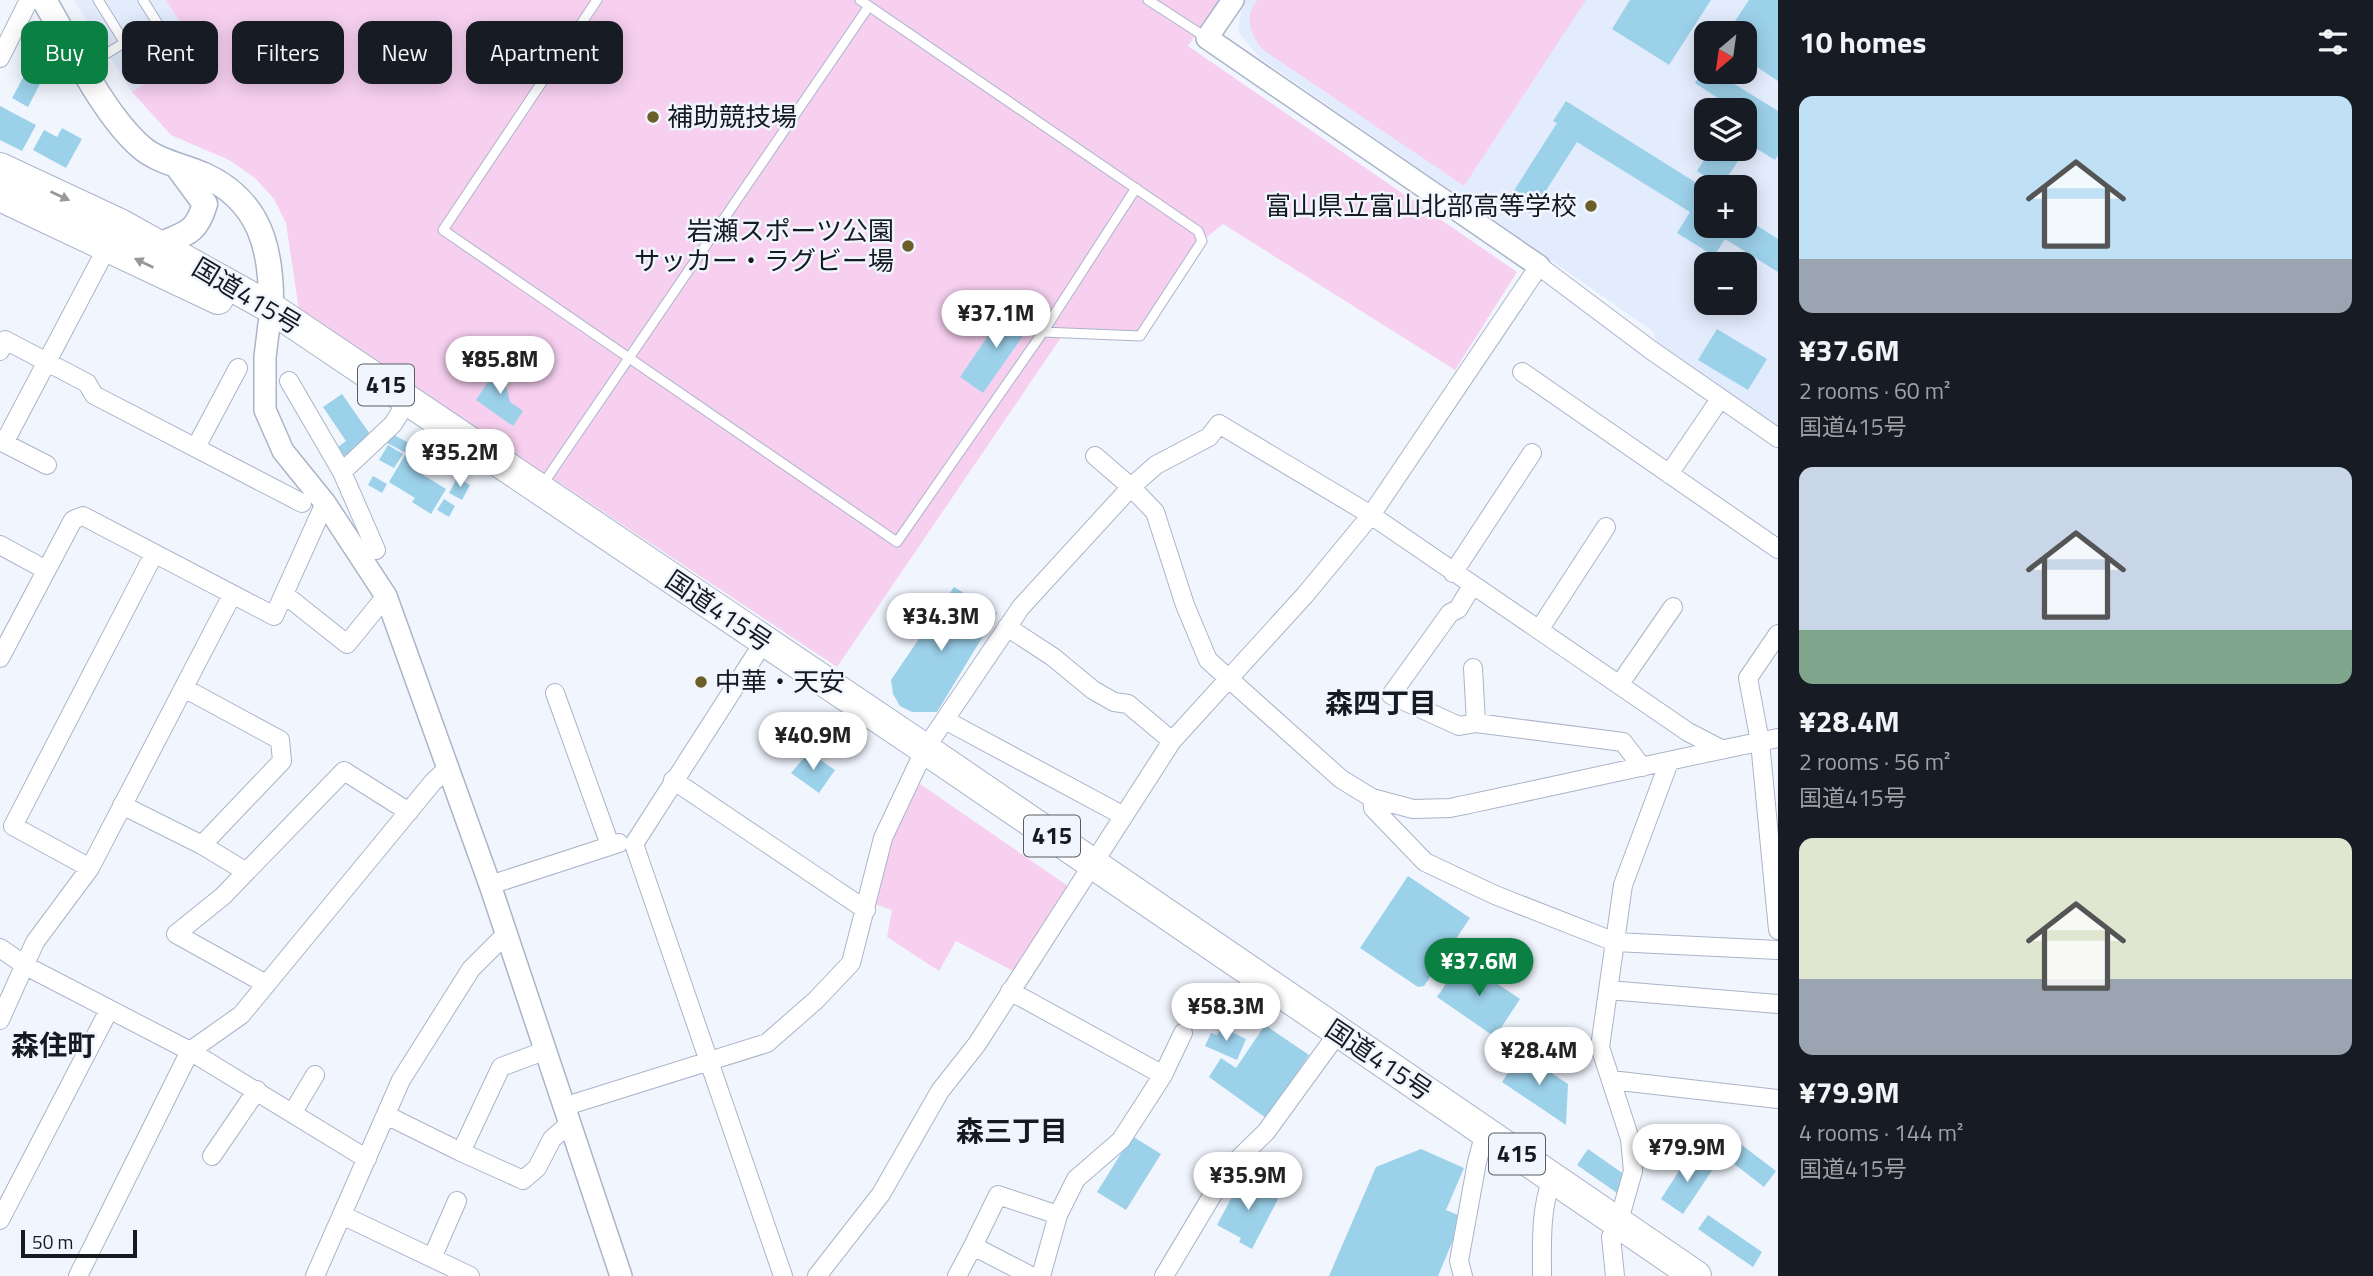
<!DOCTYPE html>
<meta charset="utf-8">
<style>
body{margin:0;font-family:"Titillium Web","Noto Sans JP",sans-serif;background:#20242c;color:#f1f3f6;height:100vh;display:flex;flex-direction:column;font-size:26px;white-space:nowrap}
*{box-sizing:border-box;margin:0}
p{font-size:23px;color:#9ea1a6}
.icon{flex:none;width:38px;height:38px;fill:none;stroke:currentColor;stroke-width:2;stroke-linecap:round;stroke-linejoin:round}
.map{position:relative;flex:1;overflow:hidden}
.side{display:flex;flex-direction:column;background:#171b24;width:595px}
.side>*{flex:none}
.guide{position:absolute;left:21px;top:21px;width:665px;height:63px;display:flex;gap:14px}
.needle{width:46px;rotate:209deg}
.controls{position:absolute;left:1694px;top:21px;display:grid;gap:14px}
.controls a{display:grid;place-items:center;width:63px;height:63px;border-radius:14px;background:#171b24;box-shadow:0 4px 18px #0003;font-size:35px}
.scale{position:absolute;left:21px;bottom:18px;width:116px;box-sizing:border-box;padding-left:7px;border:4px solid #161a21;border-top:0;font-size:19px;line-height:24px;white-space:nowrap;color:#161a21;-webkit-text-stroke:5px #f1f5fe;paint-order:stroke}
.price{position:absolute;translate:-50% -60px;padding:0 16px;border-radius:24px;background:#fff;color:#222;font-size:23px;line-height:46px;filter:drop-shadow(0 2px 4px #0008)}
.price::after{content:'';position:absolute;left:50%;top:42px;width:21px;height:16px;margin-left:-10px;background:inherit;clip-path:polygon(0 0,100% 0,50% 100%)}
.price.on{background:#0b8043;color:#fff}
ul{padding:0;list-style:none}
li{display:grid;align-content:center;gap:14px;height:371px;padding:0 21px}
li span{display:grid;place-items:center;height:217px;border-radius:14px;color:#555}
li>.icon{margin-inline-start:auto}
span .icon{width:126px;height:126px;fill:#fffc;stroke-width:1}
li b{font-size:30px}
h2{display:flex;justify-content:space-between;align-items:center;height:84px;padding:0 21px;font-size:30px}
.chip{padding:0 24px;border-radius:14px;background:#171b24;box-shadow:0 4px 18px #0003;font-size:24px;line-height:63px}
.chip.on{background:#0b8043;color:#fff}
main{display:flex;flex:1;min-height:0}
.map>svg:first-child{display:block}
.built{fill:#e3ecfd;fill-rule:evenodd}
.green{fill:#f7d0f0}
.building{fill:#9cd1ea}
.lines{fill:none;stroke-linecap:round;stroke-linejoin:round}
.service-casing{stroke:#aab4c9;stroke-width:11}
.minor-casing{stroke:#aab4c9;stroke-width:20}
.tertiary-casing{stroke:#aab4c9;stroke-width:24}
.secondary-casing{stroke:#aab4c9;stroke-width:27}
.trunk-casing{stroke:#aab4c9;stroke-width:32}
.service{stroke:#fff;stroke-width:9}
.minor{stroke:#fff;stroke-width:18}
.tertiary{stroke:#fff;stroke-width:21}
.secondary{stroke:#fff;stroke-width:24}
.trunk{stroke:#fff;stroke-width:30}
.oneway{fill:#96989b}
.poi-dot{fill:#6d5d2b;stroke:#f1f5fe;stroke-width:2.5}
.labels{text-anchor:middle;stroke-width:5;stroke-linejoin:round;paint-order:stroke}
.shield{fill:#f1f5fe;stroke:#585c63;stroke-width:2}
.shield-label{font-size:24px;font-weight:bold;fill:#161a21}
.poi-label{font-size:26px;fill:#161a21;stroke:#f1f5fe;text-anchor:start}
.street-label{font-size:26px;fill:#161a21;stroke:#f1f5fe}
.neighbourhood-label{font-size:28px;font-weight:bold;fill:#161a21;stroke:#f1f5fe}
</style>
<main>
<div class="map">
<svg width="1778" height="1276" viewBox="0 0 1778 1276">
<rect width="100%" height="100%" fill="#f1f5fe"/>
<path class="built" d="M74,0H166L196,48L132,92Z
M1243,0H1778V429L1656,344L1654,332L1260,58L1238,32ZM1706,33H1745V72H1706ZM1706,110H1745V149H1706ZM1706,187H1745V226H1706ZM1706,264H1745V303H1706Z"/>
<path class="green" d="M166,0H1220L1188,46L1517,272L1455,370L1223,224L1202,241L1140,336L1064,333L837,667L299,310L286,223L274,199L255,178L229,160L171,135L132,92L196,48Z
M1257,0H1586L1464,186L1262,49C1250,33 1244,18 1257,0Z
M920,784L1068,886L1067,893L1015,972L956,941L939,971L887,937L892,910L874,904C881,863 899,825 916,787Z"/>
<path class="building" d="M1630,0H1711L1669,65L1612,29Z
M1749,0H1778V81L1745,59V33H1727Z
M36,49L47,55L39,69L28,63Z
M1706,65V72H1715L1778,111V155L1775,160L1749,144L1721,187H1707L1711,180L1697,171L1711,149H1745V110H1736L1695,83Z
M25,74L41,82L28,107L12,98Z
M1566,101L1706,189V226H1745V218L1778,239V272L1725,239L1714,256L1677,233L1690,212L1577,142L1531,214L1508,200L1557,123L1553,121Z
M0,106L36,125L22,151L0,140Z
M62,128L82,139L66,168L33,150L44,130L57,137Z
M1007,308L1032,323L983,393L960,377Z
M1717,329L1767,359L1748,390L1698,360Z
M501,362L515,373L506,386L510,402L523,411L513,426L476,400Z
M342,394L372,437L344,456L338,447L346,441L323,407Z
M392,434L413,445L408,454L387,443Z
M388,445L403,454L394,468L379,460Z
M405,455L425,466L420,473L446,489L431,514L412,502L415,498L389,482Z
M373,476L387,484L382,493L368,485Z
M457,478L470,485L462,500L449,493Z
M444,499L455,506L449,517L437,510Z
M954,587L997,613L937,712H912L900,706L893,694L891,680Z
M809,752L835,770L819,793L791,773Z
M1408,876L1470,918L1424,986L1418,987L1360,948Z
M1462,960L1520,999L1495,1037L1437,997Z
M1265,1025L1309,1055L1266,1118L1209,1077L1221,1058L1236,1068Z
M1221,1027L1246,1039L1237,1060L1205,1046L1211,1033L1217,1035Z
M1521,1053L1568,1084L1566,1125L1502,1082Z
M1714,1124L1776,1171L1764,1187L1702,1139Z
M1132,1136L1161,1154L1126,1210L1097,1192Z
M1421,1149L1464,1168L1446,1210L1458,1215L1454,1238L1438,1276H1329L1376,1167Z
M1588,1149L1628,1177L1617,1193L1577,1165Z
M1690,1154L1713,1169L1683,1214L1661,1199Z
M1241,1180L1252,1185L1255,1180L1269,1188L1266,1193L1278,1199L1252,1249L1239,1242L1241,1238L1217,1225Z
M1708,1215L1762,1252L1753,1267L1698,1229Z"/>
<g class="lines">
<g class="service-casing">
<path id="service" d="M98,0L140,67L171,45L143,0
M597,0L443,230L897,542L1043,332L1140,336L1202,241L1198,231L860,0
M1148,0L1207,38
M86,66L124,43
M1043,332L1136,188
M541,487L869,6"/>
</g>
<g class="minor-casing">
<path id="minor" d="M0,58L29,0
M0,351L5,340L87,383L94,395L302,503
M1522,372L1778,549
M289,381L342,472L376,550
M0,441L4,443L111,240
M4,443L47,465
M196,447L238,368
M1095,456L1131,487L1156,465L1209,437L1219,424L1371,515L1688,732L1719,748
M342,472L393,424L408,400
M1669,474L1720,399
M0,545L46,570
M1453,573L1532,453
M1472,586L1458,609L1450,613L1391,695L1459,726L1476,723L1473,668
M284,594L347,644L386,596
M1007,627L1053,657L1093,690L1114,702L1128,704L1172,741
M1539,630L1606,527
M1778,634L1748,678L1760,742L1778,930
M756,654L634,844L783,1276
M0,658L73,520L83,516L274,616L325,503
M1619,685L1673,607
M184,688L280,740L282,761L202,845L245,871
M555,693L610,845
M945,720L1122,815
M1476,723L1623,742L1642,767
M673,780L866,910
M1372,798L1373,808L1425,862L1495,895L1615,942L1778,950
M122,805L202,845
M90,868L13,826L154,554
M490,885L619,843
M0,948L26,966L190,1051L367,1159
M266,984L176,934L223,896L344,771L409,812
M1608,990L1778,1004
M1010,991L1163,1075
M0,1020L35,942L90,868L232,595
M544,1051L501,1067L461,1152L523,1180L537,1168L552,1139L569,1124
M1611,1080L1778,1099
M563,1107L767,1043L816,1000L851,963L883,838L925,749L1021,607L1131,487L1155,512L1185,605L1208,660L1341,779L1372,798L1413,809L1450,808C1559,785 1669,760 1778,738
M293,1112L315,1075
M386,1115L461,1152
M212,1156L257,1090
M1058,1215L1076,1179L1121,1140L1163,1075L1183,1033
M344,1216L470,1276
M0,1220L109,1010
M973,1246L998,1195L1058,1215L1041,1276
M432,1258L457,1201
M78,1276L190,1051L241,1015L433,782L448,768
M315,1276L401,1080L471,969L505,935
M817,1276L881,1194L940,1091L977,1044L1172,741L1305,595L1371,515L1539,266L1651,350L1778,438
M957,1276L973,1246L1031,1276
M1164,1276L1228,1169L1266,1132L1338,1033
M1463,1276L1459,1261L1477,1162L1485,1132
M1542,1276C1542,1244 1540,1210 1552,1179
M1615,1276L1611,1237L1618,1224L1633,1171L1630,1139L1600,1047L1623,885L1669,762"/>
</g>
<g class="tertiary-casing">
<path id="tertiary" d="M1233,0L1207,38L1539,266
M271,308L265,357V410L283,451L325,503L386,596L490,885L621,1276"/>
</g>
<g class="secondary-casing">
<path id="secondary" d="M44,0C70,44 103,114 141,147C158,162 184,166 204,175C261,201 272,250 271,308
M159,245C186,233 196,234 205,204L177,166"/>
</g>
<g class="trunk-casing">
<path id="trunk" d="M0,168L120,224L271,308L925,749L1696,1276
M0,196L218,299"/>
</g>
<use href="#service" class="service"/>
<use href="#minor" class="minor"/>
<use href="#tertiary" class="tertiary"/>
<use href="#secondary" class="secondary"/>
<use href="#trunk" class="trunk"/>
</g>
<defs><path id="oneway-solid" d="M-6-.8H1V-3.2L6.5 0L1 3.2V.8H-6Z" transform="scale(1.75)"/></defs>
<g class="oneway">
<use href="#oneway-solid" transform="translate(60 196) rotate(25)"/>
<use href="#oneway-solid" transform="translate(144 263) rotate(-154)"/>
</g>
<g class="poi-dot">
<circle cx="653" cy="117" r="7"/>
<circle cx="1591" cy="206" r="7"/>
<circle cx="908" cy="246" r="7"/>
<circle cx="701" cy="682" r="7"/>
</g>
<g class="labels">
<g class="shield">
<rect x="358" y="364.5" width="56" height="41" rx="5"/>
<rect x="1024" y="815.5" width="56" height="41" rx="5"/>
<rect x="1489" y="1133.5" width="56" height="41" rx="5"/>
</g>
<g class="shield-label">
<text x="386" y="393">415</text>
<text x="1052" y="844">415</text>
<text x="1517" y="1162">415</text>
</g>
<g class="poi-label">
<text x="667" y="126">補助競技場</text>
<text x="1577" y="215" text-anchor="end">富山県立富山北部高等学校</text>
<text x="894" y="240" text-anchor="end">岩瀬スポーツ公園<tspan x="894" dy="30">サッカー・ラグビー場</tspan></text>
<text x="715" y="691">中華・天安</text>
</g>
<g class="street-label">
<text transform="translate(247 296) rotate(31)" y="9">国道415号</text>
<text transform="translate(719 611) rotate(34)" y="9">国道415号</text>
<text transform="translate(1379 1060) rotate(34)" y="9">国道415号</text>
</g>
<g class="neighbourhood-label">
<text x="1381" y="713">森四丁目</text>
<text x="53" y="1055">森住町</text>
<text x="1012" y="1141">森三丁目</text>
</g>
</g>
</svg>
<div class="controls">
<a><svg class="needle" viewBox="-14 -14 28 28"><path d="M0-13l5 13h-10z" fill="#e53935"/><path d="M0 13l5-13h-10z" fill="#9ea1a6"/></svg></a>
<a><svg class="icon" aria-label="layers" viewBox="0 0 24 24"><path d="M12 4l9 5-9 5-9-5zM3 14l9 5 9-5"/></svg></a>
<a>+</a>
<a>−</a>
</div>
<div class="scale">50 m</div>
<b class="price" style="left:996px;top:350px">¥37.1M</b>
<b class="price" style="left:500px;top:396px">¥85.8M</b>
<b class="price" style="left:460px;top:489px">¥35.2M</b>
<b class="price" style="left:941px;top:653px">¥34.3M</b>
<b class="price" style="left:813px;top:772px">¥40.9M</b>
<b class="price on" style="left:1479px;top:998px">¥37.6M</b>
<b class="price" style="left:1226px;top:1043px">¥58.3M</b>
<b class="price" style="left:1539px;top:1087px">¥28.4M</b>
<b class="price" style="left:1687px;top:1184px">¥79.9M</b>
<b class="price" style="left:1248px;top:1212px">¥35.9M</b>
<div class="guide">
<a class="chip on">Buy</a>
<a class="chip">Rent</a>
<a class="chip">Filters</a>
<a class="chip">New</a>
<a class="chip">Apartment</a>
</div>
</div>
<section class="side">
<h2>10 homes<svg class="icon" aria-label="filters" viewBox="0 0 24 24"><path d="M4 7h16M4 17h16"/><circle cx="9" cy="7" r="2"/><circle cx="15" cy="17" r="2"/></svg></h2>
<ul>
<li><span style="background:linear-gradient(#bfe0f5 75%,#9aa5b1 0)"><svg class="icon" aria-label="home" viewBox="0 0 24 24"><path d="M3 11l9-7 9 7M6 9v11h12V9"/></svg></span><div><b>¥37.6M</b><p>2 rooms · 60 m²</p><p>国道415号</p></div></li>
<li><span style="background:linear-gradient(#c9d6e8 75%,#7fa58c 0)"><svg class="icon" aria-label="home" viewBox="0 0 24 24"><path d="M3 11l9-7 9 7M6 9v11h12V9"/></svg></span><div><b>¥28.4M</b><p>2 rooms · 56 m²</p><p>国道415号</p></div></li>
<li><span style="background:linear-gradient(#dfe7d0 65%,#9aa5b1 0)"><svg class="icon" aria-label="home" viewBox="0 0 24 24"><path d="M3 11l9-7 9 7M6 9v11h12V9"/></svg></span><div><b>¥79.9M</b><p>4 rooms · 144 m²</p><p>国道415号</p></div></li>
</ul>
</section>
</main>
